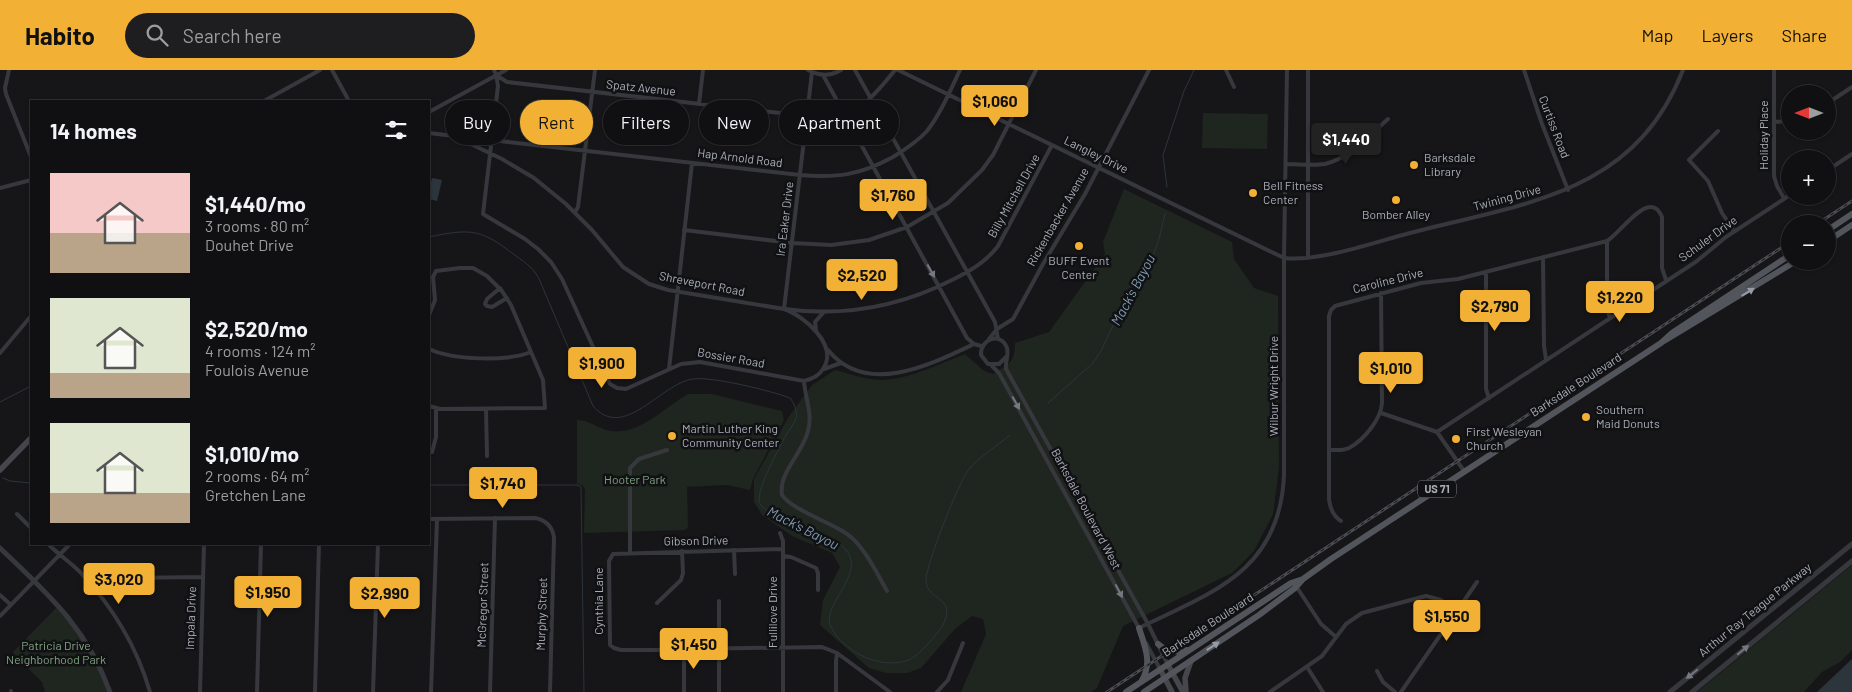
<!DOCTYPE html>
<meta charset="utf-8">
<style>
body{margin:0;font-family:Barlow,sans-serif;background:#1e1e20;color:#f1f3f6;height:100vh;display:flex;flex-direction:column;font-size:19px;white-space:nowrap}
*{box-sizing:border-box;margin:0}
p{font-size:16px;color:#9c9d9f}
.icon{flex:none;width:28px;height:28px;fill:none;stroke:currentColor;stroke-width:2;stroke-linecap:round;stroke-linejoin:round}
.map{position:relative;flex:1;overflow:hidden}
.drawer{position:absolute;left:30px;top:30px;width:400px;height:445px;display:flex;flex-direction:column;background:#101012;border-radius:0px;box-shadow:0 1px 4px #0004,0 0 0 1px #303032}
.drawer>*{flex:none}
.guide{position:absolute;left:445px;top:30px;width:475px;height:45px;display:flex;gap:10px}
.needle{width:32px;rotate:270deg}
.fabs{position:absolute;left:1781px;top:15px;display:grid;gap:10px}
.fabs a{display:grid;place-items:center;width:55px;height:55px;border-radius:50%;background:#101012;box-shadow:0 1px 4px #0004,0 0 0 1px #303032;font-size:25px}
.price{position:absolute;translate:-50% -42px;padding:0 11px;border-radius:5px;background:#f2b134;color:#111;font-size:16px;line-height:32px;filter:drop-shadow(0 1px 2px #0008)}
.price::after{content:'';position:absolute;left:50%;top:30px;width:15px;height:11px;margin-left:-8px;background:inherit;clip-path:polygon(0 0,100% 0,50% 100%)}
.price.selected{background:#222;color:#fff}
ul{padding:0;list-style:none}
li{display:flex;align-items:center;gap:15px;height:125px;padding:0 20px}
li span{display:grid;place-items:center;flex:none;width:140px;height:100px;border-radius:0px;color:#555}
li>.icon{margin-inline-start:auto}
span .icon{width:60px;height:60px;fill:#fffc;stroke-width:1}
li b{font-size:21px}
h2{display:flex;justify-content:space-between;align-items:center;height:60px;padding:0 20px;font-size:21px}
.chip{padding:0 18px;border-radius:22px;background:#101012;box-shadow:0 1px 4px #0004,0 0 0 1px #303032;font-size:18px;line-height:45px}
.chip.selected{background:#f2b134;color:#111}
header{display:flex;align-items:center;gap:30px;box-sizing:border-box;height:70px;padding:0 25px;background:#f2b134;color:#111}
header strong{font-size:24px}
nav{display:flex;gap:28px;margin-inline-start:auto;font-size:18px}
.search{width:350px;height:45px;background:#1e1e20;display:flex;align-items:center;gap:12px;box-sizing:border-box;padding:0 18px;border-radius:28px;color:#9c9d9f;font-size:19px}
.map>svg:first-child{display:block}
.green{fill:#1e261f}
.water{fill:#2c353c}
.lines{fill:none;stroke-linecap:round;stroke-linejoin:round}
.stream{stroke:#2c353c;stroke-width:1}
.minor{stroke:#37383d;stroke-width:4}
.tertiary{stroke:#37383d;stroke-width:5}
.secondary{stroke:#45474d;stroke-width:5.5}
.primary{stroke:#53555c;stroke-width:6}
.rail-casing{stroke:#4a4c52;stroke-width:3}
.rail{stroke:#111113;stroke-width:1;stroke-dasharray:4;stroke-linecap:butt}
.oneway{fill:#757881}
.oneway2{fill:#979ba6}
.poi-dot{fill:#f2b134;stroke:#111113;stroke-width:2}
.labels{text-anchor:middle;stroke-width:5;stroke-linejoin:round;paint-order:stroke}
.shield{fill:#111113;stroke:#7b7e86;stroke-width:1}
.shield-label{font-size:11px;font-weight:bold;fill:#a8adb8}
.street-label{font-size:12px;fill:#a8adb8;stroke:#111113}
.poi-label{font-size:12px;fill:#a8adb8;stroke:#111113;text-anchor:start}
.park-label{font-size:12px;fill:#7fa381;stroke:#111113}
.water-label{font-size:14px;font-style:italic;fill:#7f9bb3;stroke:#111113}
</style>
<header>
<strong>Habito</strong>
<div class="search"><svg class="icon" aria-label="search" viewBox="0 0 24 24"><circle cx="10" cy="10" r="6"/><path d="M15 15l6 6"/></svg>Search here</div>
<nav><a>Map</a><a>Layers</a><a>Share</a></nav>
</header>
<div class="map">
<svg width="1852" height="622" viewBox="0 0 1852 622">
<rect width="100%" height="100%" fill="#161618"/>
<path class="green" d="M1203,43L1268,44L1267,79L1202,78Z
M1124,119L1232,172L1234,189L1254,218L1278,226L1279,398L1273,444L1254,481L1232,503L1123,556L1097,618L1091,622H961L986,564L983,549L972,546L955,559L921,598L907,603H886L869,598L820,555L823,530L840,497L832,483L792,466L762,445L754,432V409L788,348L812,315L835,300C850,304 867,310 884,310C912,308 939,294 965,284L984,301L993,304C1009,294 1015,293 1015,273L1049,262L1105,184L1103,172Z
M688,324H712L782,341L784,350L753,409L750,420L727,415L687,417L688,457L685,460L584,463L585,420L583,416L577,414V350C590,350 598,359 611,361C640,365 665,337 688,324Z
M1852,495V580L1840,592L1822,602L1804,622H1697Z
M59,535L81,563L109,622H45L42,612L12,583Z"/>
<path class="water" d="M432,108L442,110L437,131L429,129V120Z
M1852,589V622H1817Z"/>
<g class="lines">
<path class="stream" d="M1167,117L1163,85L1184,21L1194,0
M429,167C472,158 481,159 516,186C526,193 535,199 540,211L593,336C624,372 661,313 693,309C711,306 772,321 790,328C794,333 798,342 796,349C794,354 789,360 786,365C779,379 758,416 759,431C761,446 827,465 841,475C873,501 819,534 831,557C844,583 882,600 909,590C918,586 938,564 943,555C957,526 928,532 926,511C925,497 959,411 969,399C980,386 997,376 1010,365
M0,332L31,316
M1048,333L1093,293L1101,281L1116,249L1152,188L1159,169L1165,144
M3,408L10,411L31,413
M429,415H577L581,417L584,622"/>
<path class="minor" d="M9,0L5,18L6,24L31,87
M332,0L349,31
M808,0C819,6 831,6 841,0
M855,0L995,252L998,269
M898,0L1284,188C1320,192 1375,172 1410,163C1524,133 1634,125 1683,0
M1226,0L1234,17
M1524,0L1542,54L1568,120
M1774,0V106L1777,116L1784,128
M812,2L784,239C844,247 899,237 952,210C970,201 986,192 998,176L1052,75
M496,5L507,12L824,48C861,44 873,27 895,0
M823,5L967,268L974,274L981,276
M264,31L320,0
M1828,33L1852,17
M699,34L703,0
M429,42L506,0
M1774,52L1790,51
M1718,61L1689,90L1708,111L1722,143L1734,161
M429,63L454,66L502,89L534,108L566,134L592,160L623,197L649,214L668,220L784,239C804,246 839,275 823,299C819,306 812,309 804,311L700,292L681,294L626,319L617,318L610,314L562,209L551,192L538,179L525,169L483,144L498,16L496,5L494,0
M456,66L800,105C838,108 860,105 893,87C906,79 917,72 927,61C941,43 950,21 960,0
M1286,94C1299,94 1313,96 1325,94C1350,88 1370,65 1388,49
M1828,100L1852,84
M0,118L31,110
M575,142L578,137L595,0
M684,160L792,173L831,175L869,170L907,157L948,133L982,100L993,85L1036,0
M1607,171V239L1610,248
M1543,187L1544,276L1546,289
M1308,188V0
M1486,202V319L1489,328
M500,218L487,229L485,234L487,236L492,237L507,228
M429,245L435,230L433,207L436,201L460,198H473L487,206L502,221L511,235L543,310L545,338L440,339L429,336
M816,260L815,252L823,243
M989,269L997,259L1013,249L1043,194L1085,124L1149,0
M429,279C453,290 506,292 531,282
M828,280C866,327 930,295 974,274
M0,283L31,246
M1007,286L999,294H988L981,285C980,269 1001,261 1007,278C1009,285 1005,292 1006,299L1148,554L1168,595
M992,296L999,303L1140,560
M669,299L692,93
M824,299L841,293
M804,311C805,328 813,344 808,361C803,383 778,403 782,425C791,439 829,452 844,462C862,472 877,503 887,521
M486,339L487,386
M1381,343L1437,362L1464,401
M1437,362L1697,191L1726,167L1790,125
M1329,380C1336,380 1343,381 1349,378C1364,370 1381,349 1382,333L1381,223
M432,382L436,367V338
M17,444L31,458
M429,449L535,448C546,450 552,456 554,467L550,622
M1341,451C1333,446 1330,438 1329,429V246L1331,240L1335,236L1421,213L1458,209L1607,171C1621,163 1650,117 1662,147V198L1666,210
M780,463L783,471V622
M48,474C58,484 70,492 80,502C112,536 137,577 150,622
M783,479L613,484L609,491L610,575L614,578L621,580L822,577L837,583L890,622
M734,480L735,504
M630,482V398L639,389L667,380
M783,486L791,487L816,498L818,503V520
M1296,516L1321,554L1336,567
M97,522L110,512L126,508L202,507
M0,525L11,535
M719,531V622
M657,533L681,510L683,503L682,481
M0,546L70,474
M1139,558C1213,522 1280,501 1284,405V188L1287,0
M1146,573L1160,599
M1307,597L1323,622
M1377,601L1383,612L1395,622
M11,622V621
M200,622L204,474
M257,622L261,474
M315,622L319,474
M373,622L378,474
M431,622L437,449
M490,622L495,448
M684,622V578
M836,622V591L837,583
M937,622L948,610L963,573
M1270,622L1322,586L1346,554L1362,543L1426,526L1441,530L1456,541
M1401,622L1477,512"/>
<path class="tertiary" d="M0,478C49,525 86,557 110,622
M1670,622L1852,474
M1692,622L1852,491"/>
<path class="secondary" d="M0,400L31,368
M1168,595L1183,622
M1160,599L1172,622
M1186,622L1185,608L1191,591"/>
<path class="primary" d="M1828,160L1852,144
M1828,171L1852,155
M1664,271L1796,191
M1139,558C1145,577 1153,593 1141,612
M1158,574C1167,582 1176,583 1187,580
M1126,622L1291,513L1303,509
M1144,622L1259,545L1295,518L1303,509L1331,489L1661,273L1672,263L1790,185"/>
<g class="rail-casing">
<path id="rail" d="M1817,154L1852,131
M1107,622L1790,172"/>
</g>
<use href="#rail" class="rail"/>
</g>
<defs><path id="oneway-solid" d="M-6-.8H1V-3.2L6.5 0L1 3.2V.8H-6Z" transform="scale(1.25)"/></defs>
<g class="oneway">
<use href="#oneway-solid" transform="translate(931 201) rotate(61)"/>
<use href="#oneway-solid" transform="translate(1016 333) rotate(61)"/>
<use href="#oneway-solid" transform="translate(1119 521) rotate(62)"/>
<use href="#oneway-solid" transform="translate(1743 580) rotate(-39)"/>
<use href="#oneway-solid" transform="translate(1692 604) rotate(141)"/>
</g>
<g class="oneway2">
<use href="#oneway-solid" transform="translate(1748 222) rotate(-31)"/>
<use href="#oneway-solid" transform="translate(1213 576) rotate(-33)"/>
</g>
<g class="poi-dot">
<circle cx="1414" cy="95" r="5"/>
<circle cx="1253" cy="123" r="5"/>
<circle cx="1396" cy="130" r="5"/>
<circle cx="1079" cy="176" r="5"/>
<circle cx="1586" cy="347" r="5"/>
<circle cx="672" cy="366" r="5"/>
<circle cx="1456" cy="369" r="5"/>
</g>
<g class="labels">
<rect class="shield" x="1418" y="410.5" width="38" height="17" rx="4"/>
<g class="shield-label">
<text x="1437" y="423">US 71</text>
</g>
<g class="street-label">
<text transform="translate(641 18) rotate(6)" y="4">Spatz Avenue</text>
<text transform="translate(1554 57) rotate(69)" y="4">Curtiss Road</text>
<text transform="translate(1764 65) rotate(-90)" y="4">Holiday Place</text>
<text transform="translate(1096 85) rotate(26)" y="4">Langley Drive</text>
<text transform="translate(740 88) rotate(7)" y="4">Hap Arnold Road</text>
<text transform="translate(1014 126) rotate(-61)" y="4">Billy Mitchell Drive</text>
<text transform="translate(1507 128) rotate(-15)" y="4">Twining Drive</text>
<text transform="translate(1058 147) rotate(-60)" y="4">Rickenbacker Avenue</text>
<text transform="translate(785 149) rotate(-83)" y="4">Ira Eaker Drive</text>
<text transform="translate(1708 169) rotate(-36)" y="4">Schuler Drive</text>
<text transform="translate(1388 211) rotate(-14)" y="4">Caroline Drive</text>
<text transform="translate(702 214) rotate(11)" y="4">Shreveport Road</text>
<text transform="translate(731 288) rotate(10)" y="4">Bossier Road</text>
<text transform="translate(1576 315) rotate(-33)" y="4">Barksdale Boulevard</text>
<text transform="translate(1274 316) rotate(-90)" y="4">Wilbur Wright Drive</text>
<text transform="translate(1086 439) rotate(62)" y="4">Barksdale Boulevard West</text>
<text transform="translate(696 471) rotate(-1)" y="4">Gibson Drive</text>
<text transform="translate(599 531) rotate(-90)" y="4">Cynthia Lane</text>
<text transform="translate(483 535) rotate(-88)" y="4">McGregor Street</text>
<text transform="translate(1755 540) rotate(-39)" y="4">Arthur Ray Teague Parkway</text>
<text transform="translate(773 542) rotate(-90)" y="4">Fullilove Drive</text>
<text transform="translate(542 544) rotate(-88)" y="4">Murphy Street</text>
<text transform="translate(191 548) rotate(-88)" y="4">Impala Drive</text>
<text transform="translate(1208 555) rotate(-33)" y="4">Barksdale Boulevard</text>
</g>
<g class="poi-label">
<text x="1424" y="92">Barksdale<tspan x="1424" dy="14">Library</tspan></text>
<text x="1263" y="120">Bell Fitness<tspan x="1263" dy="14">Center</tspan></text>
<text x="1396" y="149" text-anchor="middle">Bomber Alley</text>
<text x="1079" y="195" text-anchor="middle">BUFF Event<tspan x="1079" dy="14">Center</tspan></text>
<text x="1596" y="344">Southern<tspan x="1596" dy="14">Maid Donuts</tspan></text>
<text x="682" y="363">Martin Luther King<tspan x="682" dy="14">Community Center</tspan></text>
<text x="1466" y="366">First Wesleyan<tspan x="1466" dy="14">Church</tspan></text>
</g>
<g class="park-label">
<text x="635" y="414">Hooter Park</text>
<text x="56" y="580">Patricia Drive<tspan x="56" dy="14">Neighborhood Park</tspan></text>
</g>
<g class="water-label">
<text transform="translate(1133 220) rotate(-62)" y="5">Mack's Bayou</text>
<text transform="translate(803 458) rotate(27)" y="5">Mack's Bayou</text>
</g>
</g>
</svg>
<div class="fabs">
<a><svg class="needle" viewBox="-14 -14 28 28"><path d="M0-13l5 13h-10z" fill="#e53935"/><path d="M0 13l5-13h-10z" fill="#9c9d9f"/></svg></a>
<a>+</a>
<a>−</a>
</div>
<b class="price" style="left:995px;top:57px">$1,060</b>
<b class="price selected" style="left:1346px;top:95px">$1,440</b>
<b class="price" style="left:893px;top:151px">$1,760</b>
<b class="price" style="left:862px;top:231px">$2,520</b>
<b class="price" style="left:1620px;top:253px">$1,220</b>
<b class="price" style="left:1495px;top:262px">$2,790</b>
<b class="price" style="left:602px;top:319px">$1,900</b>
<b class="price" style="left:1391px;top:324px">$1,010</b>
<b class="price" style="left:503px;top:439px">$1,740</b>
<b class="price" style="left:119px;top:535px">$3,020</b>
<b class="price" style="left:268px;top:548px">$1,950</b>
<b class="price" style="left:385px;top:549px">$2,990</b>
<b class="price" style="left:1447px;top:572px">$1,550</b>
<b class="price" style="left:694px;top:600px">$1,450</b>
<div class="guide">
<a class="chip">Buy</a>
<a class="chip selected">Rent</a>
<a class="chip">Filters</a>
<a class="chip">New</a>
<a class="chip">Apartment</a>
</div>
<section class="drawer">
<h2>14 homes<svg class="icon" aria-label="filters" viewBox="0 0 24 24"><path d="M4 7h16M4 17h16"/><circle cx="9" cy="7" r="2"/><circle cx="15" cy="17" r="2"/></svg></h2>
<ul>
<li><span style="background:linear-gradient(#f6c9c9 60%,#b9a48a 0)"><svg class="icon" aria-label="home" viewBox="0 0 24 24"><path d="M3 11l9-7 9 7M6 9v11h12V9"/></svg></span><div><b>$1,440/mo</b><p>3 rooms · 80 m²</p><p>Douhet Drive</p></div></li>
<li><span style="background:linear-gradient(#dfe7d0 75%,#b9a48a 0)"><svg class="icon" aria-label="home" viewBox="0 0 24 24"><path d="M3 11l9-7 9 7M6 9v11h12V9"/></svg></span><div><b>$2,520/mo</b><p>4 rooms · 124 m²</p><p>Foulois Avenue</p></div></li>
<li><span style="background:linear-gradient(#dfe7d0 70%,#b9a48a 0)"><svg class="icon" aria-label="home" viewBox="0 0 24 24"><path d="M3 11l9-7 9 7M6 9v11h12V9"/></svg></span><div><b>$1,010/mo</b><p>2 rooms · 64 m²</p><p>Gretchen Lane</p></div></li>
</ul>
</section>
</div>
